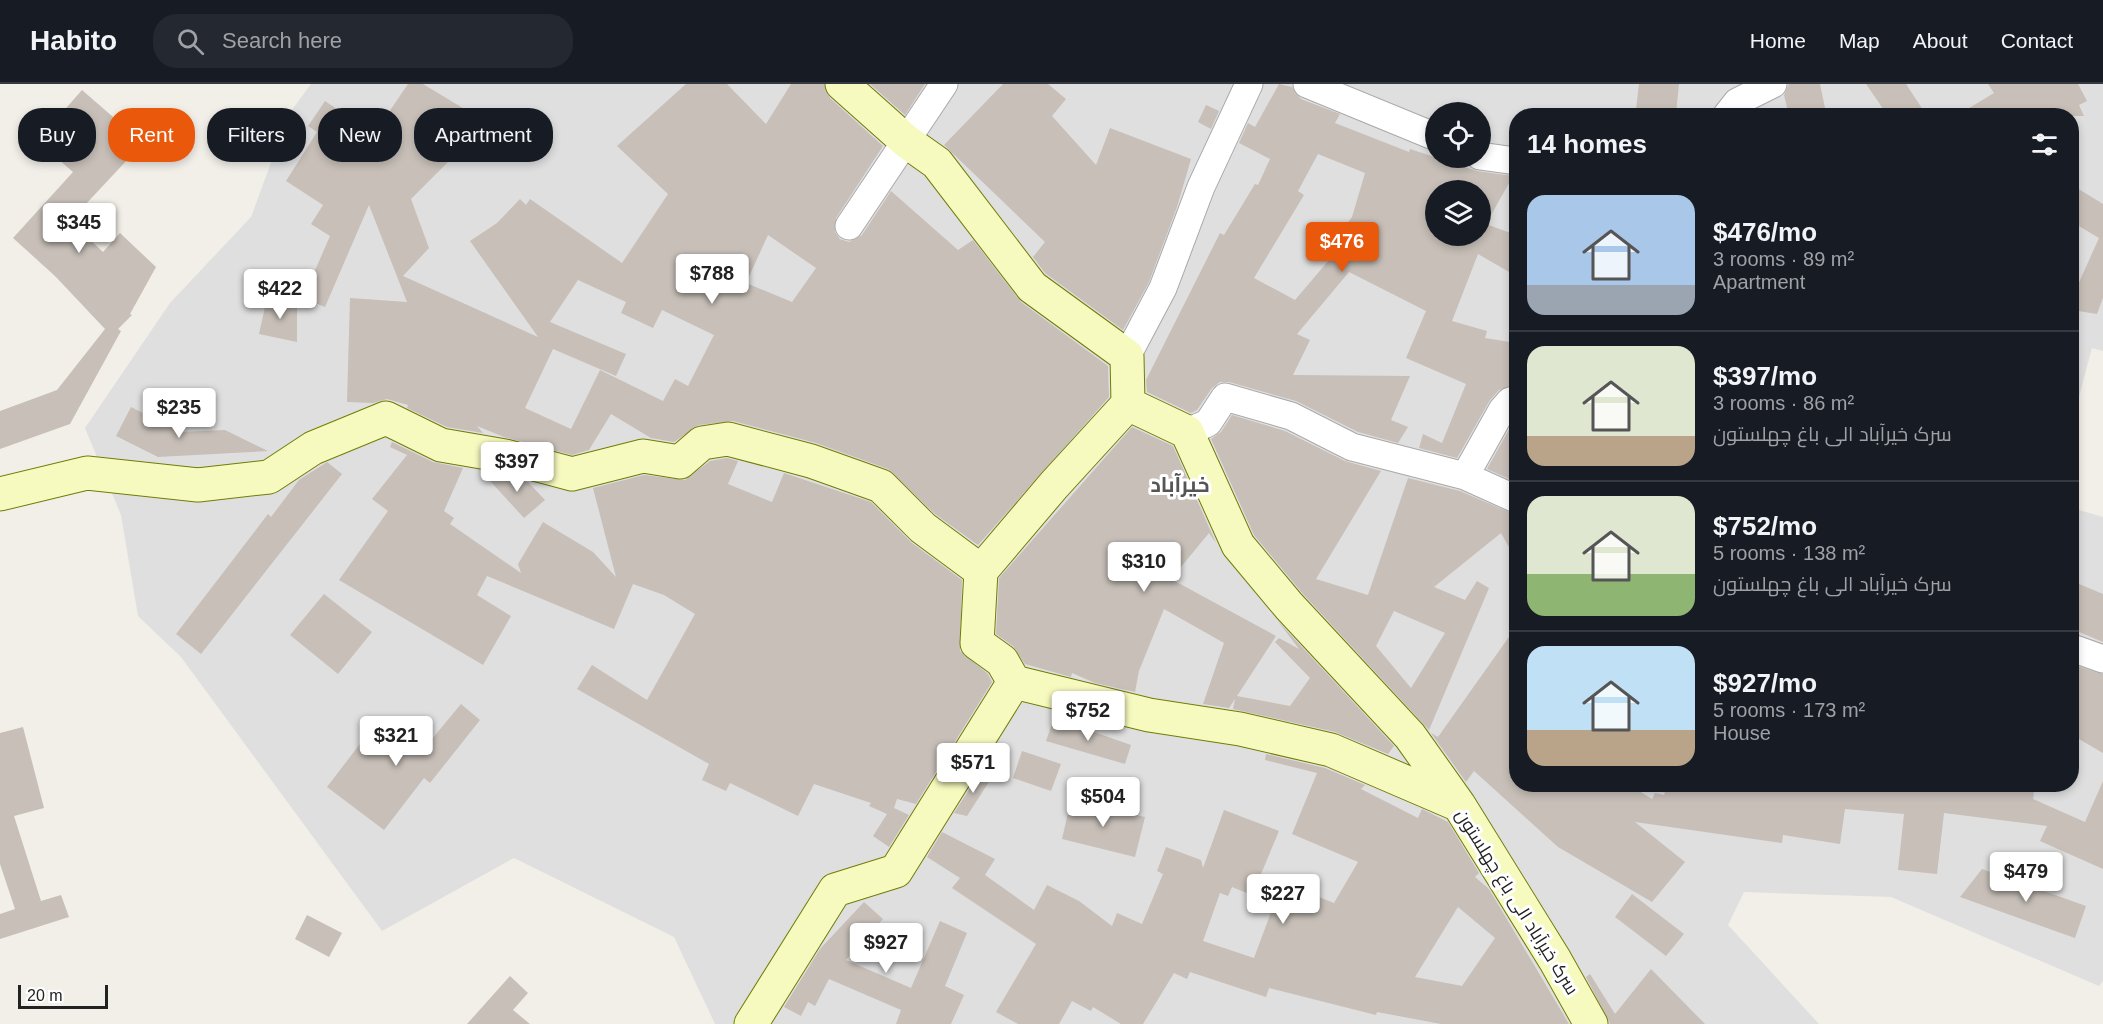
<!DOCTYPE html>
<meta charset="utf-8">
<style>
body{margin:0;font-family:Arial,Cairo,sans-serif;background:#242831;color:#f1f3f6;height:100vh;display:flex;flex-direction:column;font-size:22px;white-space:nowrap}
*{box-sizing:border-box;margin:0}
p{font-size:20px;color:#9ea1a6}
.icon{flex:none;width:33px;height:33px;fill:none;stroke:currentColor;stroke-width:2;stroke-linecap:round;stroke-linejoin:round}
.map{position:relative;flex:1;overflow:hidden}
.panel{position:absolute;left:1509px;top:24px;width:570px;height:684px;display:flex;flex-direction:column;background:#171b24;border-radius:24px;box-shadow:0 3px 9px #0003}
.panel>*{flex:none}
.banner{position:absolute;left:18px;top:24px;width:570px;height:54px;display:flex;gap:12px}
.tools{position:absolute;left:1425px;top:18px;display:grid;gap:12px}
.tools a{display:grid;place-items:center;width:66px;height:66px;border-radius:50%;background:#171b24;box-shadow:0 3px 9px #0003;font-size:30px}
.scale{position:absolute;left:18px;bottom:15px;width:90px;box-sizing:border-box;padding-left:6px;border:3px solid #222;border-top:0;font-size:16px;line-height:21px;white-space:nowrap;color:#222;-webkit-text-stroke:4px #fff;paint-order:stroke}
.price{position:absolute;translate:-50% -51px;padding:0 14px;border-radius:6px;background:#fff;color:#222;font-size:20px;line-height:39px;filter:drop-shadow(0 2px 3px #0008)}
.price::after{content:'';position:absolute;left:50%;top:36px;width:18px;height:14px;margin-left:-9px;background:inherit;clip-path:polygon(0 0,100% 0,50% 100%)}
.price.on{background:#ea580c;color:#fff}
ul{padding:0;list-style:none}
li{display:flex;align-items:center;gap:18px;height:150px;padding:0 18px}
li+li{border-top:2px solid #363941}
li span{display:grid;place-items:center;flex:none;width:168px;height:120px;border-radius:18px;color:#555}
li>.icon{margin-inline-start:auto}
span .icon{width:72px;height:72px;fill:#fffc;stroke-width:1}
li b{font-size:26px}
h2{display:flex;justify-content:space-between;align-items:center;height:72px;padding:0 18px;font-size:26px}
.chip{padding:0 21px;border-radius:24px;background:#171b24;box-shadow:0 3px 9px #0003;font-size:21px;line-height:54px}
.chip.on{background:#ea580c;color:#fff}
header{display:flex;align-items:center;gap:36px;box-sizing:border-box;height:84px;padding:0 30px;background:#171b24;border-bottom:2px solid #363941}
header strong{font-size:28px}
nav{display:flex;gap:33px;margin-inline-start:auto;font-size:21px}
.search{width:420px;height:54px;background:#242831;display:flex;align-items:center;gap:15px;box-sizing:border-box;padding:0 21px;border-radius:24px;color:#9ea1a6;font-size:22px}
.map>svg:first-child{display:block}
.residential{fill:#e0dfdf;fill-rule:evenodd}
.building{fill:#c7bfb8;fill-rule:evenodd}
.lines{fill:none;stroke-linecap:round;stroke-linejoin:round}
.street-casing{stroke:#a9a9a9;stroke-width:29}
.secondary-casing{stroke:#707d05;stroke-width:35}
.street{stroke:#fff;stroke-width:27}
.secondary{stroke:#f7fabf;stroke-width:33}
.labels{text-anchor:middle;stroke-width:6;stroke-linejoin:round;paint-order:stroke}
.street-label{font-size:18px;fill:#222;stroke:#fff}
.quarter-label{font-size:21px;font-weight:bold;fill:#555;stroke:#fff}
</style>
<header>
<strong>Habito</strong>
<div class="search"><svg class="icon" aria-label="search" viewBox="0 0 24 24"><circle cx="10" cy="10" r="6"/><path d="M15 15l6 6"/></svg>Search here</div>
<nav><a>Home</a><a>Map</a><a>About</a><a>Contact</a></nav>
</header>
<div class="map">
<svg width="2103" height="940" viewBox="0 0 2103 940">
<rect width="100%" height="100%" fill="#f2efe9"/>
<path class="residential" d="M311,0H2103V267L2092,264L2072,339V32H1516V700H2072V424L2103,433V897L2099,902L1891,813L1744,808L1728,841L1819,940H715L674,853L514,774L382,847L181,573L138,532L121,431L85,344L170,219L251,133L289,30ZM1436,28H1480V74H1436ZM1436,106H1480V152H1436Z"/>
<path class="building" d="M408,0H423L476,32L458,68L411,115L429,164L403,192L538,253L470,157L497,139L520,115L526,121L530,115L622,179L668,110L617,62L686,0H727L766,40L791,0H824L830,14L883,62L836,134L835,148L840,155L849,158L862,151L891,107L958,166L973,156L1021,218L1108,282L1109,313L978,461L935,430L888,385L816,359L733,337L699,341L674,358L651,354L611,330L589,366L572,371L504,353L477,342L483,349L447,343L407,324L408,321L387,315L373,319L347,318L350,214L407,218L369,121L325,223L303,214L330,152L311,140L323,121L286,97L317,48L308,42L325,17L374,50ZM768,151L816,184L792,218L746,199ZM578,196L626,218L621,229L653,244L662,226L714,251L688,302L675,295L663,317L600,286L571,345L525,324L553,265L616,292L626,270L550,238Z
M870,0H925L905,31Z
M1003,0H1048L1066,15L1052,32L1096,81L1110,44L1191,75L1177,123L1149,198L1123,246L1045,189L1033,173L1045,158L944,61Z
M1279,0L1292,3L1301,15L1340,30L1335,39L1409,68L1410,65L1477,87L1513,92L1486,140L1516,151V192L1478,170L1452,237L1487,247L1485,254L1516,259V301L1499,306L1490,316L1457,374L1419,364L1423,350L1442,359L1466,300L1406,274L1426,227L1349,188L1297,250L1310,256L1293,291L1410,292L1391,336L1408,343L1398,359L1358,348L1296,317L1229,298H1220L1212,304L1197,326L1191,329L1147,308L1146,296L1220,149L1224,151L1255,100L1258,101L1270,75L1239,59L1248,39L1255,43ZM1318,70L1365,89L1352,133L1329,164L1335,169L1295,216L1254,194L1304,111L1298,107ZM1436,106H1480V152H1436Z
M1639,0H1679L1676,30L1636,26Z
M1789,0H1820L1825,24L1789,32L1784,11Z
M1866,0H1906L1927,32H1888Z
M1988,0H2078L2087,17L2079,21L2084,32H1956L1994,9Z
M82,6L143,59L70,137L103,168L120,149L156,183L130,230L132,231L118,245L121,247L70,340L0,365V327L57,306L105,245L55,192L13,154L73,88L22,44L38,26L53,39Z
M1206,21L1219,27L1211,45L1198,38Z
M2072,101L2103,120V214L2097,230L2072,226V214L2099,154L2072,138Z
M267,214L297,219V258L259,250Z
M131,323L181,348L225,346L268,367L158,373L116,352Z
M1232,331L1285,347L1345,377L1381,387L1316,495L1368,511L1408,394L1460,407L1516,431V476L1501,449L1434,503L1465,516L1477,497L1489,504L1429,646L1303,510L1254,451L1211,355L1221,348ZM1394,527L1445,549L1411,604L1376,562Z
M1516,333V398L1487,385Z
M1132,343L1173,362L1216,459L1209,449L1171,495L1276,552L1237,612L1290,622L1310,594L1275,558L1279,554L1299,565L1277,536L1394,662L1388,670L1335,648L1233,625L1235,615L1229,624L1203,620L1224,559L1164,525L1139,587L1135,608L1095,599L1072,589L1071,593L1025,580L1013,562L996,550L999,494Z
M392,358L433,378L463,384L444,427L454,434L450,440L521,489L518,480L543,438L593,468L616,493L593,404L644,391L685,396L710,377L727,374L738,377L728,400L772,418L784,389L871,418L912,459L962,496L960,567L988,590L992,598L916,720L897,715L894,724L909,731L889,763L873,752L887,730L869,722L871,719L814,700L798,732L730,699L726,707L702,696L709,680L577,605L592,581L647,616L695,530L664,511L633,500L614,545L487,492L477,511L511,532L483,581L339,496L388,427L372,415L407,371L390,363Z
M327,378L342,390L201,570L176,550L268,430L271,433L299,396Z
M481,387L528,398L545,416L524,434Z
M2072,497L2103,510V558L2072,545Z
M324,510L372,548L338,590L290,551Z
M1516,543V700H1628L1652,715L1655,709L1664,711L1667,700H1759L1794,705V700H2035L2033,715L2085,738L2103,697V785L2040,757L2047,742L1944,729L1937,790L1898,786L1904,730L1845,725L1840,760L1783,751L1782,759L1635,738L1685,778L1652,818L1558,763L1474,687L1466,698L1431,649L1438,653Z
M2077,582L2103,590V669L2072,651V592Z
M461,620L480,636L430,699L424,694L384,746L327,703L379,635L422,667Z
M1054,634L1131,661L1125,680L1046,657Z
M23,643L44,724L14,732L41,817L61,811L69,833L0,855V830L15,825L0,780V649Z
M1022,667L1061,680L1051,707L1013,694Z
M1266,670L1325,684L1365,701L1361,705L1418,734L1422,725L1448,738L1479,789L1475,793L1489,805L1569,940H1441L1377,928L1376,931L1269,904L1266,913L1190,888L1187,895L1174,889L1143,940H1121L1093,923L1091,927L1072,917L1059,940H1018L996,928L1036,860L952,804L960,794L927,773L942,748L995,775L985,791L1034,826L1047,801L1079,817L1112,842L1117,829L1142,840L1163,790L1157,787L1166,763L1201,776L1203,784L1224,726L1279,747L1261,790L1334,819L1358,778L1292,750L1317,689L1265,676ZM1232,803L1274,820L1254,874L1203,857L1220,809L1228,812ZM1458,823L1495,854L1462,902L1415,893Z
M981,687L992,693L967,732L954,729Z
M1071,716L1145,733L1135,773L1062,755Z
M1982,785L2086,822L2075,854L1960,813Z
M1632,810L1684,850L1666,872L1615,833Z
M864,818L883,835L846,876L911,904L940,837L967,849L945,902L964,911L951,940H896L901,926L829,895L815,922L808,918L801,932L784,923L820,865Z
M307,831L342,849L329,873L295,855Z
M1651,885L1705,940H1610L1586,893L1590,890L1615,930Z
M510,892L528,909L513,926L530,940H467Z"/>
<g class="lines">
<g class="street-casing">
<path id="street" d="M1307,0L1436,53
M1726,32L1737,18L1773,0
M1480,72L1516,77
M849,142L944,0
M1127,272L1163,204L1201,103L1249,0
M1187,348L1208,339L1225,313L1291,332L1352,363L1465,392L1516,415
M1465,392L1502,326L1510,317L1516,316
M2072,564L2103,575"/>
</g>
<g class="secondary-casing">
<path id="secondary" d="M842,0L906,57L937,79L1032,203L1127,272L1128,320L1187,348L1238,461L1289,522L1410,652L1459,721
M0,410L87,389L198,401L269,393L313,364L386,334L441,361L505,372L572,390L643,372L680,378L702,359L728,355L811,377L881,402L923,444L981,487L977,559L1002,577L1014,598L1149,631L1240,645L1331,666L1459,721L1555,876L1591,940
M981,487L1054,401L1128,320
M751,940L835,806L896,787L1014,598"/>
</g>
<use href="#street" class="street"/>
<use href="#secondary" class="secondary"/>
</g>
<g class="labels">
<g class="street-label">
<text transform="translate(1517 818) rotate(58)" y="6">سرک خیرآباد الی باغ چهلستون</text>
</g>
<g class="quarter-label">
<text x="1180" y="408">خیرآباد</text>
</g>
</g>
</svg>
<div class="tools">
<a><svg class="icon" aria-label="locate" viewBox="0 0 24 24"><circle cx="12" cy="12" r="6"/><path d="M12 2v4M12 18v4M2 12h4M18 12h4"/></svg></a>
<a><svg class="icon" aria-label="layers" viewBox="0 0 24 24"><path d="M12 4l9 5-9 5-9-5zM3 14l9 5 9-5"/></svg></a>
</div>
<div class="scale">20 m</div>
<b class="price" style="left:79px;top:170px">$345</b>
<b class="price on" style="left:1342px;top:189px">$476</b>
<b class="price" style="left:712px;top:221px">$788</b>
<b class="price" style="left:280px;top:236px">$422</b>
<b class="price" style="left:179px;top:355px">$235</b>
<b class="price" style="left:517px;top:409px">$397</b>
<b class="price" style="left:1144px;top:509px">$310</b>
<b class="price" style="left:1088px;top:658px">$752</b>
<b class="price" style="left:396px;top:683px">$321</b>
<b class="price" style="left:973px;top:710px">$571</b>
<b class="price" style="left:1103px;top:744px">$504</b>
<b class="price" style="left:2026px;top:819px">$479</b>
<b class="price" style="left:1283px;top:841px">$227</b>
<b class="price" style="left:886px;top:890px">$927</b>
<div class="banner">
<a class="chip">Buy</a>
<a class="chip on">Rent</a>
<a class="chip">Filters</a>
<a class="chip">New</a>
<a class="chip">Apartment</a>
</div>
<section class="panel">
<h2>14 homes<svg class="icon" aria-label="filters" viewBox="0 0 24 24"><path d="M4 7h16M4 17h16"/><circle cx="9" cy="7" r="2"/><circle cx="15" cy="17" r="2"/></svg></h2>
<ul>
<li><span style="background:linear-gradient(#a9c7e8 75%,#9aa5b1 0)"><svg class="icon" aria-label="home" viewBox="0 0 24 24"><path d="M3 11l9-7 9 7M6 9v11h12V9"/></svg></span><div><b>$476/mo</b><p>3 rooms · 89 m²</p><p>Apartment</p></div></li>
<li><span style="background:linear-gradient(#dfe7d0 75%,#b9a48a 0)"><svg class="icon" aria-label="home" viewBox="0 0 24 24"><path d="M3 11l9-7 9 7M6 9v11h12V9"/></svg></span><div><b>$397/mo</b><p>3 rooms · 86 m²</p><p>سرک خیرآباد الی باغ چهلستون</p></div></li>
<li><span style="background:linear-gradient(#dfe7d0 65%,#8fb573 0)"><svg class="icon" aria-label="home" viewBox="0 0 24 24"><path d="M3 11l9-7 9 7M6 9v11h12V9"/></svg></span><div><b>$752/mo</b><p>5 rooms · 138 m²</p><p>سرک خیرآباد الی باغ چهلستون</p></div></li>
<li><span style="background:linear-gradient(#bfe0f5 70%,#b9a48a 0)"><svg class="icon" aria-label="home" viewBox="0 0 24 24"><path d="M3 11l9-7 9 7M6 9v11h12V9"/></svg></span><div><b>$927/mo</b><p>5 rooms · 173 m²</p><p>House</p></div></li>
</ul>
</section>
</div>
